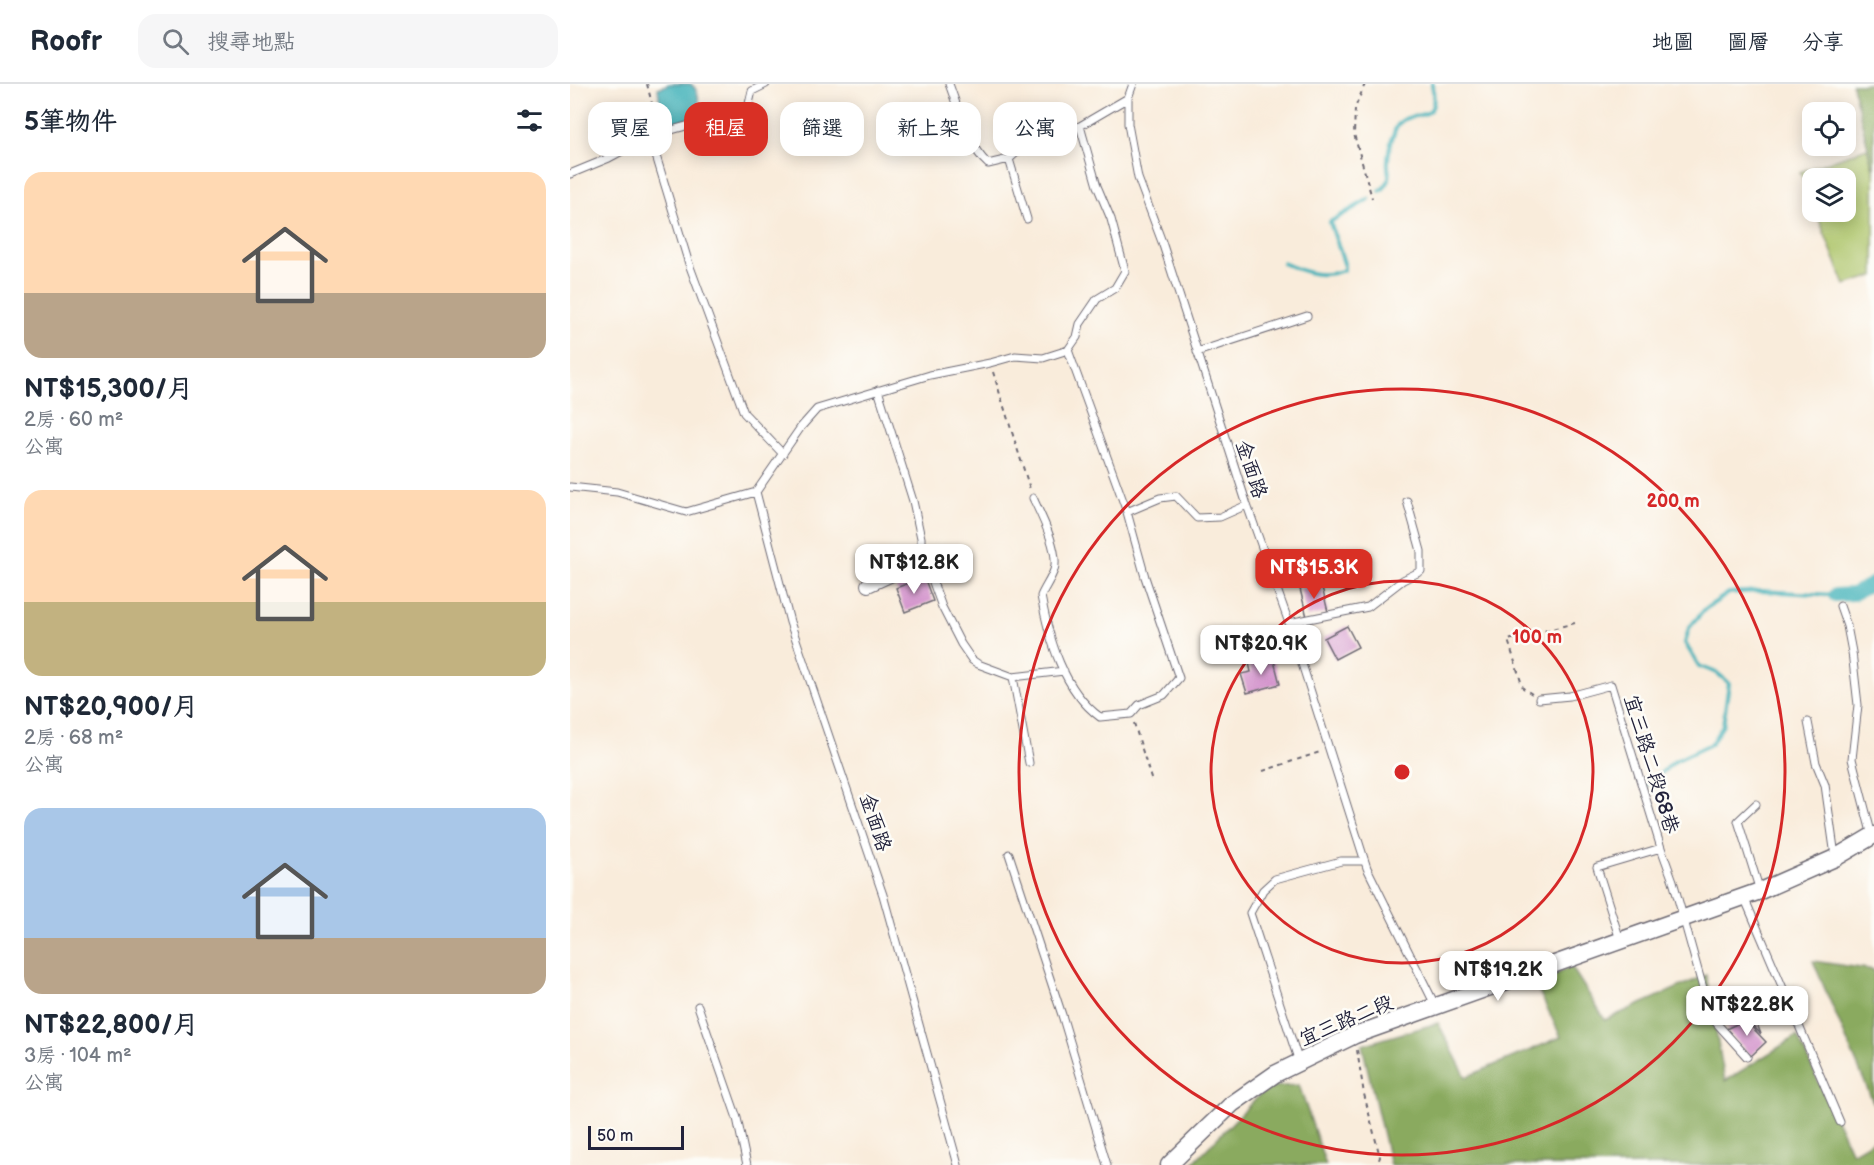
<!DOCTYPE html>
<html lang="zh-TW">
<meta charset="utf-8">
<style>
body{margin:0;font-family:"Balsamiq Sans","LXGW WenKai TC",sans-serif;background:#f6f6f7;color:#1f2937;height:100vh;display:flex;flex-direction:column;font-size:22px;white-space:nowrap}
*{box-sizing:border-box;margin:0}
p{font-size:20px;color:#747a83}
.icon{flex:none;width:33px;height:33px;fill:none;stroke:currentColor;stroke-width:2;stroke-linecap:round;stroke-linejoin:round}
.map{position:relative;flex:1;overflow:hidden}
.side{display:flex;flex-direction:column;background:#fff;width:570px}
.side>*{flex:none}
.hud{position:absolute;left:18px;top:18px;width:570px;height:54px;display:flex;gap:12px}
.fabs{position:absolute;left:1232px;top:18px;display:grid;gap:12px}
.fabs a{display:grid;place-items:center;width:54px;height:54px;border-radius:12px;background:#fff;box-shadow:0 3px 15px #0003;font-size:30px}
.scale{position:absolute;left:18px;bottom:15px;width:96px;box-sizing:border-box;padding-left:6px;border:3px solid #22223b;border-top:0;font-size:16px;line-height:21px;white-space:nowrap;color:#22223b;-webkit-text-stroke:4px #fdfcf7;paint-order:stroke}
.price{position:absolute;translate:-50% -51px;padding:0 14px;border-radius:12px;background:#fff;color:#222;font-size:20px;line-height:39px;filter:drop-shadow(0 2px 3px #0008)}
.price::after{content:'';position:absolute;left:50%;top:36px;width:18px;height:14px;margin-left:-9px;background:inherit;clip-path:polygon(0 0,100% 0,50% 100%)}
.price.active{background:#d93025;color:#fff}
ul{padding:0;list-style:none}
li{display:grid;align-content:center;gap:12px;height:318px;padding:0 24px}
li span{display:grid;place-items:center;height:186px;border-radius:18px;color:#555}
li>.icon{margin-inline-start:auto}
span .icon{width:108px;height:108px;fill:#fffc;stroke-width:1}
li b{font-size:26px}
h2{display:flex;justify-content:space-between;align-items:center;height:72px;padding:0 24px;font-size:26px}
.pill{padding:0 21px;border-radius:18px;background:#fff;box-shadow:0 3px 15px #0003;font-size:21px;line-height:54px}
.pill.active{background:#d93025;color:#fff}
header{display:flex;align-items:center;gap:36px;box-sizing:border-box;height:84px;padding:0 30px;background:#fff;border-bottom:2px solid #e0e1e3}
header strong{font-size:28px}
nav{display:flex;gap:33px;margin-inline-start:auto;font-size:21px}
.search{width:420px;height:54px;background:#f6f6f7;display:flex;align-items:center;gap:15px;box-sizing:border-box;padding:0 21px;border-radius:18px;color:#747a83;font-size:22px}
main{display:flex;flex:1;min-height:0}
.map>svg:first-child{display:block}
.green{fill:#adc56a;stroke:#687452;stroke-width:1.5}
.forest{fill:#8aaa5e;stroke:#56664c;stroke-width:1.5}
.water{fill:#42b2ba;stroke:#326a7a;stroke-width:1.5}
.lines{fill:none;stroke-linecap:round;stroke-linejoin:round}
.stream{stroke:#42b2ba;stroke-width:4}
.canal{stroke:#42b2ba;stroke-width:14}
.building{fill:#d495cd}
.service-casing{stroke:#6d6973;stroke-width:9}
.minor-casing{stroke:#6d6973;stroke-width:16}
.tertiary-casing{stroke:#6d6973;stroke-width:19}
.path{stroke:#6d6973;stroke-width:2;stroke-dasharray:4.5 4.5;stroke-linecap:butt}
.service{stroke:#fff;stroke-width:7}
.minor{stroke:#fff;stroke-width:14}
.tertiary{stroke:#fff;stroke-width:16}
.ring{fill:none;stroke:#d62828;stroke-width:3}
.labels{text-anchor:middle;stroke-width:5;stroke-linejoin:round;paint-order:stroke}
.street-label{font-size:20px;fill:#22223b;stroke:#fdfcf7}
.centre{fill:#d62828;stroke:#fdfcf7;stroke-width:3}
.ring-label{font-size:18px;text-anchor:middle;font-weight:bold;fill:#d62828;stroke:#fdfcf7;stroke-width:5;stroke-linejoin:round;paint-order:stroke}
</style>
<header>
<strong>Roofr</strong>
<div class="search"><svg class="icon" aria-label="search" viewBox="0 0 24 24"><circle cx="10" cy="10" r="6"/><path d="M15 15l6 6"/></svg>搜尋地點</div>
<nav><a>地圖</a><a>圖層</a><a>分享</a></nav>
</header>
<main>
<section class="side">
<h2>5筆物件<svg class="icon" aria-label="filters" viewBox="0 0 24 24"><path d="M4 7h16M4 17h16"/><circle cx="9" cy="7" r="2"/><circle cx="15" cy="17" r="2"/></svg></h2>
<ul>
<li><span style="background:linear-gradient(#ffd9b3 65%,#b9a48a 0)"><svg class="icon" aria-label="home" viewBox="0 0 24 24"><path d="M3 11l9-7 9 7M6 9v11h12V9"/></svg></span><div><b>NT$15,300/月</b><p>2房 · 60 m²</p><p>公寓</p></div></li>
<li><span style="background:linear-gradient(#ffd9b3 60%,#c2b280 0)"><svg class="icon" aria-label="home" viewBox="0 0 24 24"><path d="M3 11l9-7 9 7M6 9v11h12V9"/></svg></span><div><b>NT$20,900/月</b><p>2房 · 68 m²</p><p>公寓</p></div></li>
<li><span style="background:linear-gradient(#a9c7e8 70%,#b9a48a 0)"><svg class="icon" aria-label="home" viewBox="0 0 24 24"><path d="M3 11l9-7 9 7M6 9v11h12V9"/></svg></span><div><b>NT$22,800/月</b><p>3房 · 104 m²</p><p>公寓</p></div></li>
</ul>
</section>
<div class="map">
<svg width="1304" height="1081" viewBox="0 0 1304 1081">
<rect width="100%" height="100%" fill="#fdfcf7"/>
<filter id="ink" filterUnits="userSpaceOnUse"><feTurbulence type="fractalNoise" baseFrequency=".0167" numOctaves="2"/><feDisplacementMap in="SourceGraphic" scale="12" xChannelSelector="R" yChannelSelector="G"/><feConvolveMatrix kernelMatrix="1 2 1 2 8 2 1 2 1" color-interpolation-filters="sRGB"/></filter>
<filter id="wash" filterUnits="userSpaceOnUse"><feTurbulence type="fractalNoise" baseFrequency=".008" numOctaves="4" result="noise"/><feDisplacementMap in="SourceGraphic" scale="24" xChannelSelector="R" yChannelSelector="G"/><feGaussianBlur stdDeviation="1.35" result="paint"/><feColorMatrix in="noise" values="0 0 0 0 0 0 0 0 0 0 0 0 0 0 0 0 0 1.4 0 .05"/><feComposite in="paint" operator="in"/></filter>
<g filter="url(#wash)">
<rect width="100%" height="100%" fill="#f9ecdb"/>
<path class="green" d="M1297,64L1304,88V192L1275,201L1246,128H1275V94H1242V118L1230,88Z"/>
<path class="forest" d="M1282,0H1304V88Z
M1243,877L1304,886V1020Z
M1001,882L1035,936L1136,891L1155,997L1227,952L1282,1069L1304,1056V1081H820L792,961L868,939L896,993L991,953L966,901Z
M729,1001L756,1081H621L697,1003Z"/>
<path class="water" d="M100,0C106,0 115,0 120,0C130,4 130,24 130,32L92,41L88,4Z"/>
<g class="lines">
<path class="stream" d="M810,107C813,105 817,100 819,96C820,91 817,83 818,77C818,68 822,54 825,46C836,19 872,48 862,0
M713,179C734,188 751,195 774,186V179L760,138L799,115
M1077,701L1105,677L1141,660L1153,641L1159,599L1147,589L1129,582L1115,559L1119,544L1135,525L1159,509L1191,507L1265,511"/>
<path class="canal" d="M1265,511L1283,510L1304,499"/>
</g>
<g id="blocks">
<path class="building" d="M354,493L363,517L335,528L326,504Z
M751,499L758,528L737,533L730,505Z
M777,542L788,563L765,575L754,554Z
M703,573L710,600L677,609L671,590L681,588L679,579Z
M1183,930L1191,950L1177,936Z
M1175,936L1196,958L1181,972L1156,945Z"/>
</g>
</g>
<g filter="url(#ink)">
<use href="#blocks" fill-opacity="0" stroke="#6d6973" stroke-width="1.5"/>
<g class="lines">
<g class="service-casing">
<path id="service" d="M379,0C389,26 397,61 418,80L439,75L455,61L510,42
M563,0L558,14V40L568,94L592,158L677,421L719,539L797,784L865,921
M80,52L119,180L174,329L213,370
M439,75L457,135
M0,90L39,74L80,52L127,39L177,28L182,7L196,0
M627,268L737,232
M308,306L343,417L351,454V465L372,523L391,560L402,576L408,580L443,593L494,587
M0,403L47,408L116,428L186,408L231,343L247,325L360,291L420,279L445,272L473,274L498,266L507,253L510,240L527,215L545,204L555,187L541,135L527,102L510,42L558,14
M186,408L220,538L313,811L388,1081
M463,414C471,431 490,468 484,486C481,495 475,503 471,512C479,555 493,606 530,633L561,630L569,621L594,611L609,594L575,493L557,428L498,266
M557,428L590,414L606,412L627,434L650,433L677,421
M1270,522L1277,542L1282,568L1288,621L1282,675L1302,752
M719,539L798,523L833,496L851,487V467L837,417
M443,593L459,679
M969,615L1000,612L1041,601L1091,764L1103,797L1141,933L1177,973
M1238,638L1246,679L1255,701L1265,772
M1186,720L1168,737L1190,807
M439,770L492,931L537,1081
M1174,813L1270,1038
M1050,856L1027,783L1091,764
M128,922L167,1034L177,1081
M729,978L680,829L693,806L705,795L771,777H794"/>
</g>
<g class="minor-casing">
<path id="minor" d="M298,501L355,475"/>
</g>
<g class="tertiary-casing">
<path id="tertiary" d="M599,1081L662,1020L705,990L785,951L1190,807L1265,774L1304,751"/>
</g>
<path class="path" d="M77,0L82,20L81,41
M795,0L785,24L784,50L802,114
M423,288L460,405
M962,610L953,604L938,556L1005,539
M564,639L582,698
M693,687L750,668
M787,966L794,1010L810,1073L807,1081"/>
<use href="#service" class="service"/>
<use href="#minor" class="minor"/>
<use href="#tertiary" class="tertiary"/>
</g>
</g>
<g class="ring">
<circle cx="832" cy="688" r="191"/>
<circle cx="832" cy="688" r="383"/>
</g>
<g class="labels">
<g class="street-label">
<text transform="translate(682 385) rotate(72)" y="7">金面路</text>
<text transform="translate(1082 680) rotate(73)" y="7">宜三路二段68巷</text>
<text transform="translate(306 738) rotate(72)" y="7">金面路</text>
<text transform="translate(776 936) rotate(-23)" y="7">宜三路二段</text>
</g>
</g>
<circle cx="832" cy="688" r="9" class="centre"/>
<g class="ring-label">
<text x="1103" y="423">200 m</text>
<text x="967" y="559">100 m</text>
</g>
</svg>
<div class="fabs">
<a><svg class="icon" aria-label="locate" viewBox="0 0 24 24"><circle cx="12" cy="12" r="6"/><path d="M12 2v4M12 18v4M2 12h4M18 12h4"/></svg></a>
<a><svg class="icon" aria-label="layers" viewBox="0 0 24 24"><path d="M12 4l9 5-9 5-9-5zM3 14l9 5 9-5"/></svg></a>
</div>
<div class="scale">50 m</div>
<b class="price" style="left:344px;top:511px">NT$12.8K</b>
<b class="price active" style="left:744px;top:516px">NT$15.3K</b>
<b class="price" style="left:691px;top:592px">NT$20.9K</b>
<b class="price" style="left:928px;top:918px">NT$19.2K</b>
<b class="price" style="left:1177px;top:953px">NT$22.8K</b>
<div class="hud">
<a class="pill">買屋</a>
<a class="pill active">租屋</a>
<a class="pill">篩選</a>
<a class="pill">新上架</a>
<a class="pill">公寓</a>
</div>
</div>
</main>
